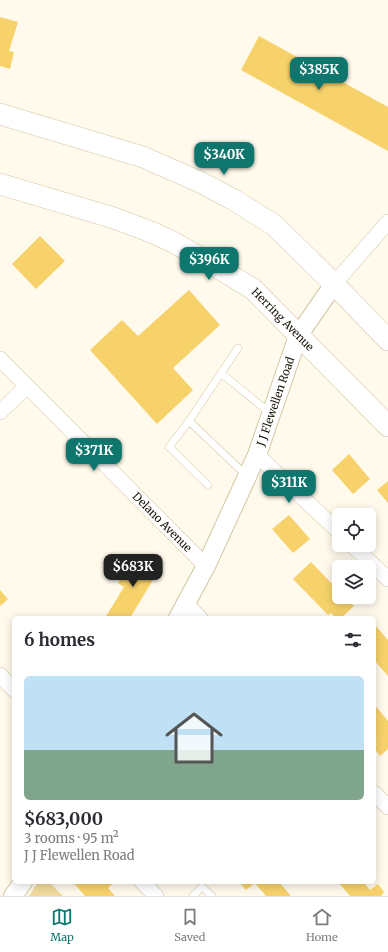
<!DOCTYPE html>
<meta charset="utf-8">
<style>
body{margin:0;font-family:Merriweather,serif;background:#f2f2f3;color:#2b2b33;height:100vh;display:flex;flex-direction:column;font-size:15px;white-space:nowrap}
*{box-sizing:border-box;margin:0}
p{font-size:13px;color:#7c7c81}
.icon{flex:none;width:22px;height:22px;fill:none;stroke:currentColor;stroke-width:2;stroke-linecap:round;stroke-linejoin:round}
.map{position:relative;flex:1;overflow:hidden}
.drawer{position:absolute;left:12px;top:616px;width:364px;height:268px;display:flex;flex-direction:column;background:#fff;border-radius:6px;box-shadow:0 2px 10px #0003}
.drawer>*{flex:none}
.controls{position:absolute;left:332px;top:508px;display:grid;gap:8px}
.controls a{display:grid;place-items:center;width:44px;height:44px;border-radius:6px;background:#fff;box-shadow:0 2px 10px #0003;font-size:20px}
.price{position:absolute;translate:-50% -34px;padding:0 9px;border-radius:8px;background:#0f766e;color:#fff;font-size:13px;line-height:26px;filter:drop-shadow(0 1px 2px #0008)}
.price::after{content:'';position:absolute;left:50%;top:24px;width:12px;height:9px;margin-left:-6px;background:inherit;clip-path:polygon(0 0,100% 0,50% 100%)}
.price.current{background:#222;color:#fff}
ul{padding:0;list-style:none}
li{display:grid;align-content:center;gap:8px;height:212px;padding:0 12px}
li+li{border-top:1px solid #e1e1e2}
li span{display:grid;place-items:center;height:124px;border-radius:6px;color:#555}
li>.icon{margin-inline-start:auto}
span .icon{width:72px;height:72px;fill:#fffc;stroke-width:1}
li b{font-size:17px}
h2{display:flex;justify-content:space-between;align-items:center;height:48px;padding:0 12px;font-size:17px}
.tabs{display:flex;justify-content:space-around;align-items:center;height:56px;border-top:1px solid #e1e1e2;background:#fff;font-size:11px;color:#7c7c81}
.tabs a{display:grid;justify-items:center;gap:2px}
.tabs .current{color:#0f766e}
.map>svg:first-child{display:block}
.green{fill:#f1da9c}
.building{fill:#f7d26b}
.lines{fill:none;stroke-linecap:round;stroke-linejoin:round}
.service-casing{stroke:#d2c6a3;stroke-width:8}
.minor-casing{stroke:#d2c6a3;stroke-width:16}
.tertiary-casing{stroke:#d2c6a3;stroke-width:20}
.secondary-casing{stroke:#d2c6a3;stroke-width:22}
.service{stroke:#fff;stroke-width:7}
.minor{stroke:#fff;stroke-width:15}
.tertiary{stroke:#fff;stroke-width:18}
.secondary{stroke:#fff;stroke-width:21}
.labels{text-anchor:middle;stroke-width:3;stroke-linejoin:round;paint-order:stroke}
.street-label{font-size:11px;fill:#1a1509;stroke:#fffaec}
</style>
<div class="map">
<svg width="388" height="896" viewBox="0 0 388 896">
<rect width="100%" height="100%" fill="#fffaec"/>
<path class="green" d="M38,882H49L63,896H29Z"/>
<path class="building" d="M0,17L18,22L9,51L14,52L10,69L0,66Z
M259,36L388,107V151L241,70Z
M40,236L65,261L36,289L12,264Z
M189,290L220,325L173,368L193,390L157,424L90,350L122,320L138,336Z
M349,454L370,479L353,494L332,470Z
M388,481V503L377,490Z
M289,515L310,539L293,553L272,529Z
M135,555L159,570L130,618H105L124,587L118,583Z
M311,562L339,591V597H345L354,606L341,618H336L331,613L328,615L293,579Z
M0,590L8,599L0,606Z
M374,624L388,640V676L374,660Z
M374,704L388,721V749L380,756L374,748V746L377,744L374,740Z
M73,882H112L113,883L108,888L115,896H85Z
M239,882H279L291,896H266L255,883L246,890Z
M338,882H363L370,890L378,884L384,892L381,896H350Z"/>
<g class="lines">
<g class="service-casing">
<path id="service" d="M221,373L270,413
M189,421L247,476
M208,485L169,447L189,421L238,348
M193,896L202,887L212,896"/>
</g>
<g class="minor-casing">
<g id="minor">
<path d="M334,284L388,222"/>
<path id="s1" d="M0,359L206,566"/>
<path d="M0,412L27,386"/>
<path d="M257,455L339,532"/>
<path d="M352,545L388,579"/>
<path d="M186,604L200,618"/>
<path d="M0,675L14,690"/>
<path d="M374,793L388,807"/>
<path d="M142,882L156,896"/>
</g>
</g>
<g class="tertiary-casing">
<g id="tertiary">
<path id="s2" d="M178,618L206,566L257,455L298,336L334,284"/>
<path d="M13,896L23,882"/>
</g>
</g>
<g class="secondary-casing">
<g id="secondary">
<path d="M0,114L143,157L202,183L234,200L274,225L334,284L388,340"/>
<path id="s3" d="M0,184L114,218L151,232L173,242L215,266L253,289L388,426"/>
</g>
</g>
<use href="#service" class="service"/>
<use href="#minor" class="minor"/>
<use href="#tertiary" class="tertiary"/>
<use href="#secondary" class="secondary"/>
</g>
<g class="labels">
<g class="street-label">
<text dy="4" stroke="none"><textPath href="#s3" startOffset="318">Herring Avenue</textPath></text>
<text dy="4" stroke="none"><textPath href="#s2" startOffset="238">J J Flewellen Road</textPath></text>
<text dy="4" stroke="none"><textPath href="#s1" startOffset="230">Delano Avenue</textPath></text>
</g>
</g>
</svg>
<div class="controls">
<a><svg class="icon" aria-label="locate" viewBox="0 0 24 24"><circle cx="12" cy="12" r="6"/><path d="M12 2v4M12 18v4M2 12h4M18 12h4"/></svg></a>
<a><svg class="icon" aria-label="layers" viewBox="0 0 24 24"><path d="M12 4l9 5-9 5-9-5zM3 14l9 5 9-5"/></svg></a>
</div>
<b class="price" style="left:319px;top:91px">$385K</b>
<b class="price" style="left:224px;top:176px">$340K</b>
<b class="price" style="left:209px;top:281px">$396K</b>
<b class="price" style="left:94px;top:472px">$371K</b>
<b class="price" style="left:289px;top:504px">$311K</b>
<b class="price current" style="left:133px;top:588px">$683K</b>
<section class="drawer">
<h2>6 homes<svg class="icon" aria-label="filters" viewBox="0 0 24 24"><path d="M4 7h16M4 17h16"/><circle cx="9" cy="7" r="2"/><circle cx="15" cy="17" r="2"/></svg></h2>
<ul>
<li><span style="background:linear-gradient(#bfe0f5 60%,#7fa58c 0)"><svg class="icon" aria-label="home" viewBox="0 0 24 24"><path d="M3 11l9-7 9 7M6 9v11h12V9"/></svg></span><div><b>$683,000</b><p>3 rooms · 95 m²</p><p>J J Flewellen Road</p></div></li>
</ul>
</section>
</div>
<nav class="tabs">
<a class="current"><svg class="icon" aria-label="map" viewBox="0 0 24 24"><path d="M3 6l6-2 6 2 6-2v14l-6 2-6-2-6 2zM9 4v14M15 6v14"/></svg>Map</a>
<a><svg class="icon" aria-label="saved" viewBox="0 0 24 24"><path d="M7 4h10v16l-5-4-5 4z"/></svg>Saved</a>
<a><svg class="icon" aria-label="home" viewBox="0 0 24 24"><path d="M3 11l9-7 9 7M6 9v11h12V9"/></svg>Home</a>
</nav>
